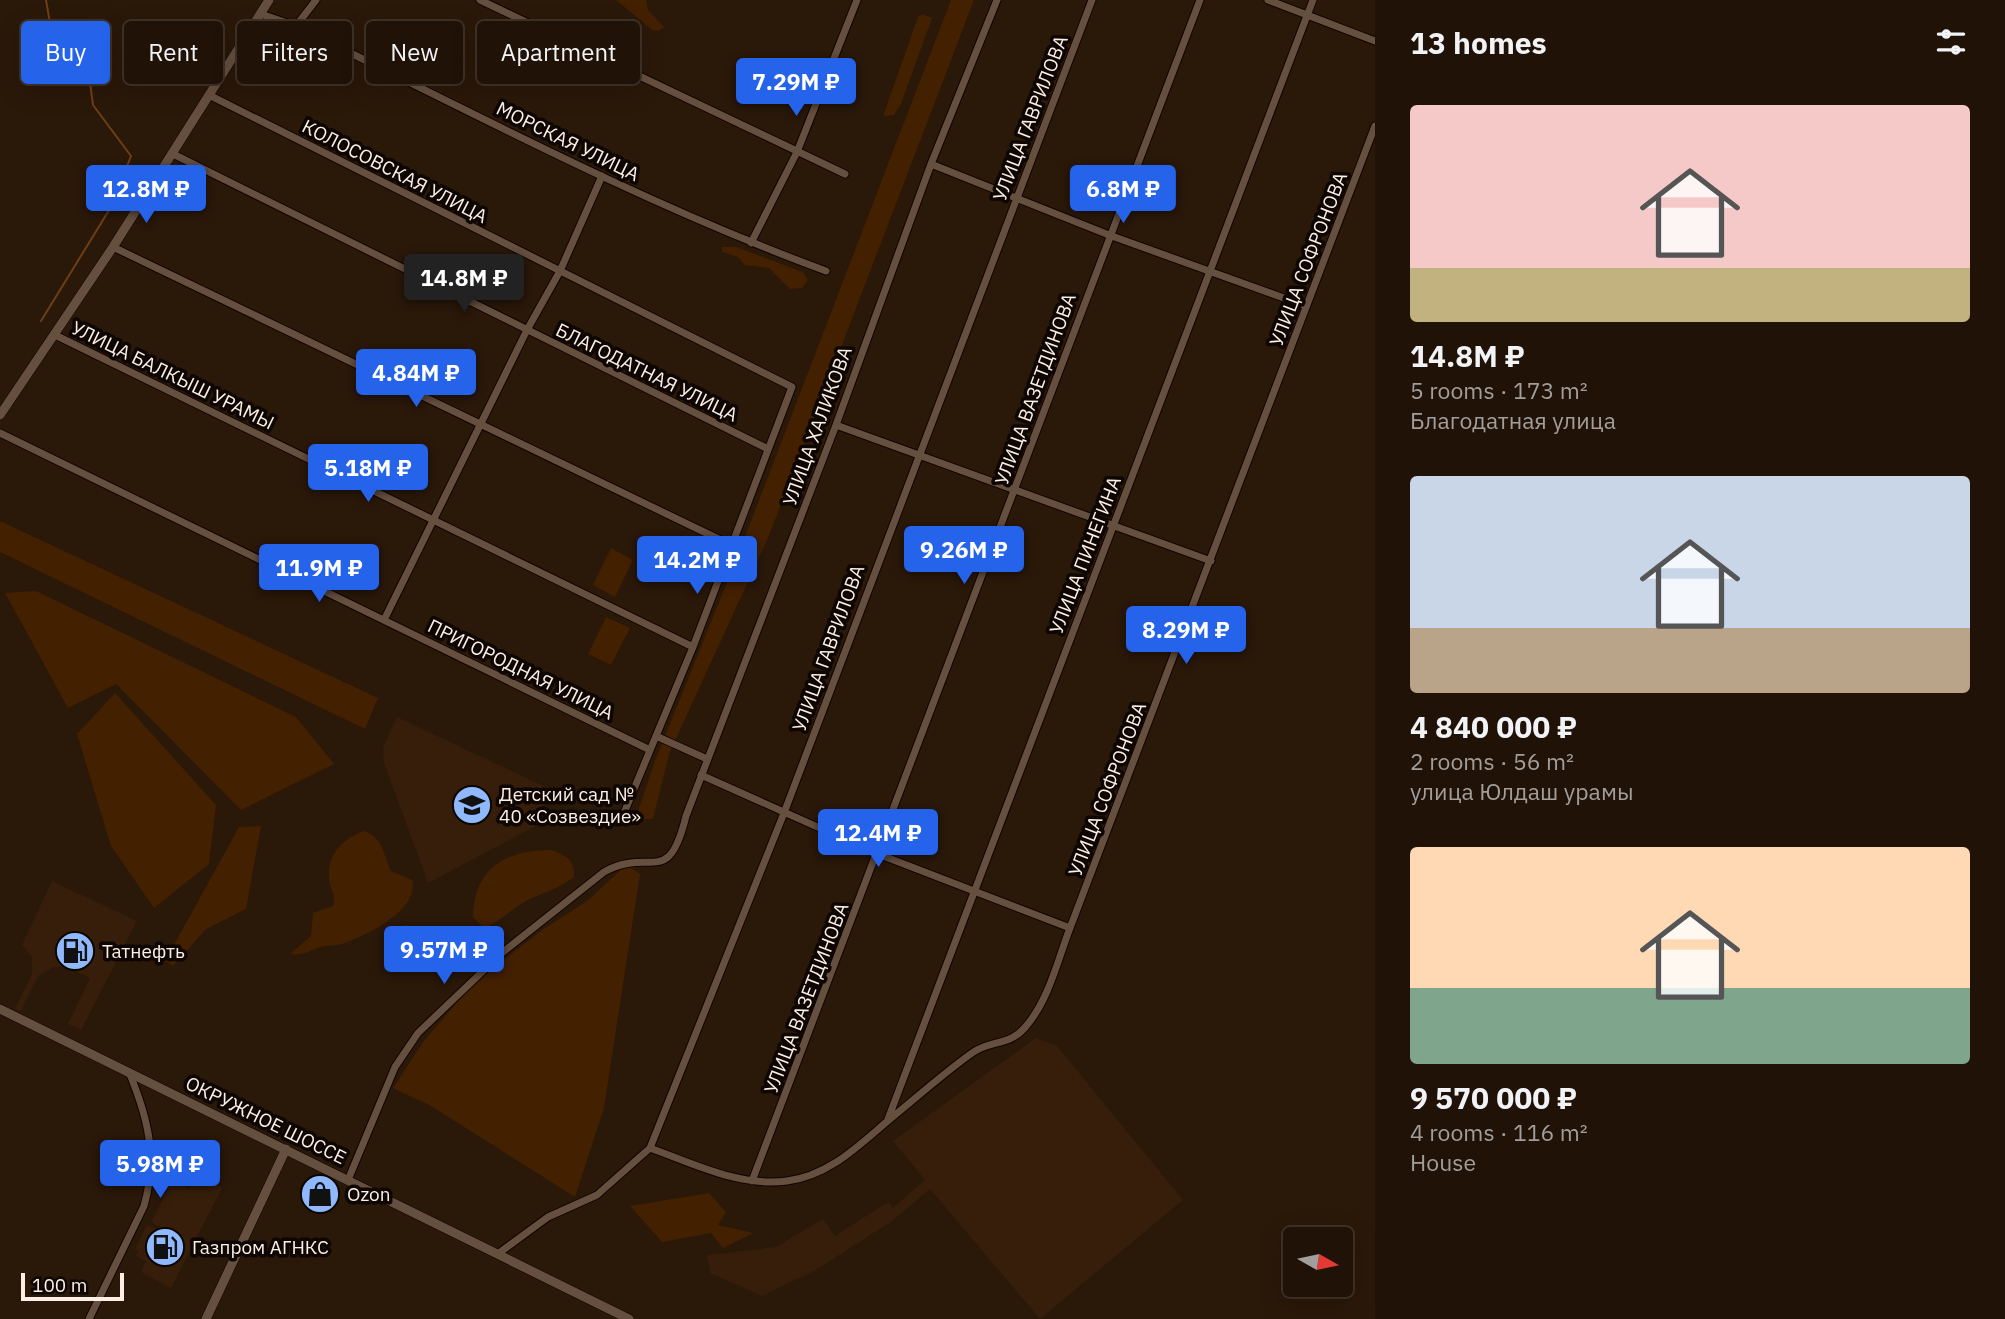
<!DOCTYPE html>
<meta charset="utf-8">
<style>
body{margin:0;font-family:"IBM Plex Sans",sans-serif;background:#2d2015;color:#f1f3f6;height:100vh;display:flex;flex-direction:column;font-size:26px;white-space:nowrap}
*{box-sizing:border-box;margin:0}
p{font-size:23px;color:#a29e9b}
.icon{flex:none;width:38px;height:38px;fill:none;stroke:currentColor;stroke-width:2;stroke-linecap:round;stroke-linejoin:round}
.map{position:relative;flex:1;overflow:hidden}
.sheet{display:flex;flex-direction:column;background:#201207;width:630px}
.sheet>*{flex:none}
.banner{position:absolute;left:21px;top:21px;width:665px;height:63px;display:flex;gap:14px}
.needle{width:46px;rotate:99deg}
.controls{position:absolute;left:1283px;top:1227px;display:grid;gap:14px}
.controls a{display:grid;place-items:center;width:70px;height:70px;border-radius:7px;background:#201207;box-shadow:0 7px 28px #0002,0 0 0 2px #3d3228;font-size:35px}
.scale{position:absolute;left:21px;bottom:18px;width:103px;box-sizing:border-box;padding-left:7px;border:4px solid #fdefe6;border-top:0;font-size:19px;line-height:24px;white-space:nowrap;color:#fdefe6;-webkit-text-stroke:5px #0d0602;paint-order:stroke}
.price{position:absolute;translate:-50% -60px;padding:0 16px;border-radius:7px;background:#2563eb;color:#fff;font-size:23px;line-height:46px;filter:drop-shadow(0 2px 4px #0008)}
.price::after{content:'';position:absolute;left:50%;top:42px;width:21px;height:16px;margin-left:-10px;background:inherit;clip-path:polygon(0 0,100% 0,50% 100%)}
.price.current{background:#222;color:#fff}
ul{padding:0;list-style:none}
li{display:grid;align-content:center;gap:14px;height:371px;padding:0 35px}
li span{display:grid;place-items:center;height:217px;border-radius:7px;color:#555}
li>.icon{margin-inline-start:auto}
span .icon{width:126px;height:126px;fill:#fffc;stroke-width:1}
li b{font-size:30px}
h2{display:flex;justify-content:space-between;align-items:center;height:84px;padding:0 35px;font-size:30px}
.chip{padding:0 24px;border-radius:7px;background:#201207;box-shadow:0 7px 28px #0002,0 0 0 2px #3d3228;font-size:24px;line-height:63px}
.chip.current{background:#2563eb;color:#fff}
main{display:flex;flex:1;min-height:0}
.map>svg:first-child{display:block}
.built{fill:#361e0a}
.green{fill:#432000}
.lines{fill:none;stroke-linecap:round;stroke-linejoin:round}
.stream{stroke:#6e3f17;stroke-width:2}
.minor-casing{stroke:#120300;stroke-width:9}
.tertiary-casing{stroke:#120300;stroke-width:10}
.minor{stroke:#654f3f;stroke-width:7}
.tertiary{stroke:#654f3f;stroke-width:9}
.labels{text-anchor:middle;stroke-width:7;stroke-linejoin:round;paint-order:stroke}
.street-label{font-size:19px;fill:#fdefe6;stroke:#0d0602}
.poi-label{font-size:19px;fill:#fdefe6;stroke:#0d0602;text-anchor:start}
</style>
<main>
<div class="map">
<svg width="1375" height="1319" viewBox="0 0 1375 1319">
<rect width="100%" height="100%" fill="#2a1809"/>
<path class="built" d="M397,717L552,790L534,827L428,883L384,763L383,747Z
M52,881L137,921L81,1030L68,1024L90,978L65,966L54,967L38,976L21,1011L15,1009L32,974V957L22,945Z
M1036,1038L1057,1046L1183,1200L1040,1319L930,1189L892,1221L816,1270L762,1296L710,1273L707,1255L776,1247L823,1219L835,1236L888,1202L893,1208L925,1180L893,1141Z
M196,1175L222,1188L171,1288L141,1272L146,1261L136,1256L139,1251L135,1249L147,1225L163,1232L164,1229L151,1222L172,1181L189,1189Z"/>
<path class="green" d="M616,0H646L648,10L664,27L658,31L652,30Z
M951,0H974L768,538L669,754L653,819L635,820L655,761L738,555Z
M922,14L932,18L901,104L894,115L883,116L918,17Z
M722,247H736L803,272L808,280L802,288L790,289L769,268L745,265L738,257L722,252Z
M0,521L378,698L365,729L0,552Z
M611,548L633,560L615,597L593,585Z
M36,591L296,717L334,764L241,810L116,684L68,708L5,593Z
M606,617L630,628L611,665L588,654Z
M115,693L216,805L209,864L154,908L111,846L77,734Z
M261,826L246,909L206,929L173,966L165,961L239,827Z
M364,831C383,837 384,856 391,871L412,880C420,910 366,936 342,944C335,946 327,945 321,947C309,951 302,956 290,954L311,936L313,913L333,906C337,894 329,889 329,878C327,855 343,838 364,831Z
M551,850C566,854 575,861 574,877C559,889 544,892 528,900C512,908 500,922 484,928L473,917C474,868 505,850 551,850Z
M626,865L640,874L604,1108L575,1197L431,1106L393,1088L423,1042L474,983L542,930L587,901Z
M407,925L426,932L429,938L426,952L420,955L389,941L394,929Z
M709,1193L726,1212L718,1225L753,1233L723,1248L711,1233L662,1242L630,1206Z"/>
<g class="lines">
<path class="stream" d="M41,321L111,207L131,156L93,105L86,52L50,23L46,0"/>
<g class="minor-casing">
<path id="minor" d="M480,0L845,174
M1268,0L1375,41
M261,14L296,26C471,112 644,204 826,271
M296,26L316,0
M209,95L792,387L693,647L624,813
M173,154L768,449
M931,164L1109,235L1306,306
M751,243L797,152L857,0
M113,247L731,545
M55,335L693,647
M836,425L1211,561
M0,433L650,750
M384,620L527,330L560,271L602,176
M656,736L707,759
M701,775L878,854L1070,928
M888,1119L1313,0
M650,1148L784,813L1092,0
M348,1180L395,1067L418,1033L503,952L604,872C651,846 668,890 686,816L836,425L931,164L997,0
M752,1181L1200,0
M499,1253L548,1217L597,1195L650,1148C694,1164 739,1187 787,1181C829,1176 859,1145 890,1119C917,1097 944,1073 972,1053C992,1039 1010,1047 1027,1025C1049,999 1058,959 1070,928L1375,126
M89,1319L144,1206C158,1157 148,1118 129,1072"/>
</g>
<g class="tertiary-casing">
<path id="tertiary" d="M0,415L113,247L269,0
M0,1009L629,1319
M206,1319L286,1149"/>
</g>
<use href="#minor" class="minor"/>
<use href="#tertiary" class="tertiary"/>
</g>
<defs>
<g id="school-disc" transform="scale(2.0125)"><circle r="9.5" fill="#90b8fd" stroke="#0d0602"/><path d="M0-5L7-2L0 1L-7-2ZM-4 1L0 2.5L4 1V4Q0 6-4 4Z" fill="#111"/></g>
<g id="fuel-disc" transform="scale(2.0125)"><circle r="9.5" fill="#90b8fd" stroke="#0d0602"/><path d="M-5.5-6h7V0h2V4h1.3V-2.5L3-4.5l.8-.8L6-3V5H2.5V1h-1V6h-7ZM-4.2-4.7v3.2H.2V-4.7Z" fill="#111"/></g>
<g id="shop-disc" transform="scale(2.0125)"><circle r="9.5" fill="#90b8fd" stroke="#0d0602"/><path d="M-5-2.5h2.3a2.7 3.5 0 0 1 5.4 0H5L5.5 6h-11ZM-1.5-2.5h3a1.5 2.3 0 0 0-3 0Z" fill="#111"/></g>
</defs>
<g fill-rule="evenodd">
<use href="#school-disc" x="472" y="805"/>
<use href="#fuel-disc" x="75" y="951"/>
<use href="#shop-disc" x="320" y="1194"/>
<use href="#fuel-disc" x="165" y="1247"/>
</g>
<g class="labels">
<g class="street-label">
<text transform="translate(1030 118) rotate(-69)" y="7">УЛИЦА ГАВРИЛОВА</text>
<text transform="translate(568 141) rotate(26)" y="7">МОРСКАЯ УЛИЦА</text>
<text transform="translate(395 171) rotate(27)" y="7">КОЛОСОВСКАЯ УЛИЦА</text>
<text transform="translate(1308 259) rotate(-69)" y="7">УЛИЦА СОФРОНОВА</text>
<text transform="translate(647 372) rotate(26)" y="7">БЛАГОДАТНАЯ УЛИЦА</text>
<text transform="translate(173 375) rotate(26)" y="7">УЛИЦА БАЛКЫШ УРАМЫ</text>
<text transform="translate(1035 389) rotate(-70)" y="7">УЛИЦА ВАЗЕТДИНОВА</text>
<text transform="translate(817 426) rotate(-70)" y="7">УЛИЦА ХАЛИКОВА</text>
<text transform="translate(1085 555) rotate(-69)" y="7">УЛИЦА ПИНЕГИНА</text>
<text transform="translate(828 648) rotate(-70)" y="7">УЛИЦА ГАВРИЛОВА</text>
<text transform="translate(521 669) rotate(26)" y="7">ПРИГОРОДНАЯ УЛИЦА</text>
<text transform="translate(1107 789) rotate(-69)" y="7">УЛИЦА СОФРОНОВА</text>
<text transform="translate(806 998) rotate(-69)" y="7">УЛИЦА ВАЗЕТДИНОВА</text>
<text transform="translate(266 1120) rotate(26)" y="7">ОКРУЖНОЕ ШОССЕ</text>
</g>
<g class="poi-label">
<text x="499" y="801">Детский сад №<tspan x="499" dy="22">40 «Созвездие»</tspan></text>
<text x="102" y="958">Татнефть</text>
<text x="347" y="1201">Ozon</text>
<text x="192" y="1254">Газпром АГНКС</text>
</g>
</g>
</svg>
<div class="controls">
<a><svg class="needle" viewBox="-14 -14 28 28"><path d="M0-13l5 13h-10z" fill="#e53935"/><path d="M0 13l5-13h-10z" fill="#a29e9b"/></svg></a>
</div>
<div class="scale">100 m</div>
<b class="price" style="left:796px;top:118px">7.29M ₽</b>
<b class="price" style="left:146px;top:225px">12.8M ₽</b>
<b class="price" style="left:1123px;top:225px">6.8M ₽</b>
<b class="price current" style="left:464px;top:314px">14.8M ₽</b>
<b class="price" style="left:416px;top:409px">4.84M ₽</b>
<b class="price" style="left:368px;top:504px">5.18M ₽</b>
<b class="price" style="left:964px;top:586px">9.26M ₽</b>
<b class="price" style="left:697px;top:596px">14.2M ₽</b>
<b class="price" style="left:319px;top:604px">11.9M ₽</b>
<b class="price" style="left:1186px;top:666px">8.29M ₽</b>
<b class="price" style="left:878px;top:869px">12.4M ₽</b>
<b class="price" style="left:444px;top:986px">9.57M ₽</b>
<b class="price" style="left:160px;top:1200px">5.98M ₽</b>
<div class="banner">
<a class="chip current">Buy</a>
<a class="chip">Rent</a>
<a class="chip">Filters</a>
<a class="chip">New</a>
<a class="chip">Apartment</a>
</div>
</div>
<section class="sheet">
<h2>13 homes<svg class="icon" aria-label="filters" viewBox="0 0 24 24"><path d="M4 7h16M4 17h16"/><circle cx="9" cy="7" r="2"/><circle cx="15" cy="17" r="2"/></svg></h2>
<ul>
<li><span style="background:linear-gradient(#f6c9c9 75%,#c2b280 0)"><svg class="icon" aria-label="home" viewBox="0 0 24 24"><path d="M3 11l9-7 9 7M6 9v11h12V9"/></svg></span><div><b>14.8M ₽</b><p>5 rooms · 173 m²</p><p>Благодатная улица</p></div></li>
<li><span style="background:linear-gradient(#c9d6e8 70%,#b9a48a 0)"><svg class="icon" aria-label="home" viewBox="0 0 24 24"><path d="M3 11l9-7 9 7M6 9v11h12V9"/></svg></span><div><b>4 840 000 ₽</b><p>2 rooms · 56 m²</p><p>улица Юлдаш урамы</p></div></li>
<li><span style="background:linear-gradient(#ffd9b3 65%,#7fa58c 0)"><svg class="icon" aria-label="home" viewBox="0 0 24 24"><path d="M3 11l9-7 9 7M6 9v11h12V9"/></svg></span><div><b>9 570 000 ₽</b><p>4 rooms · 116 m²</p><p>House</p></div></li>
</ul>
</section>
</main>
